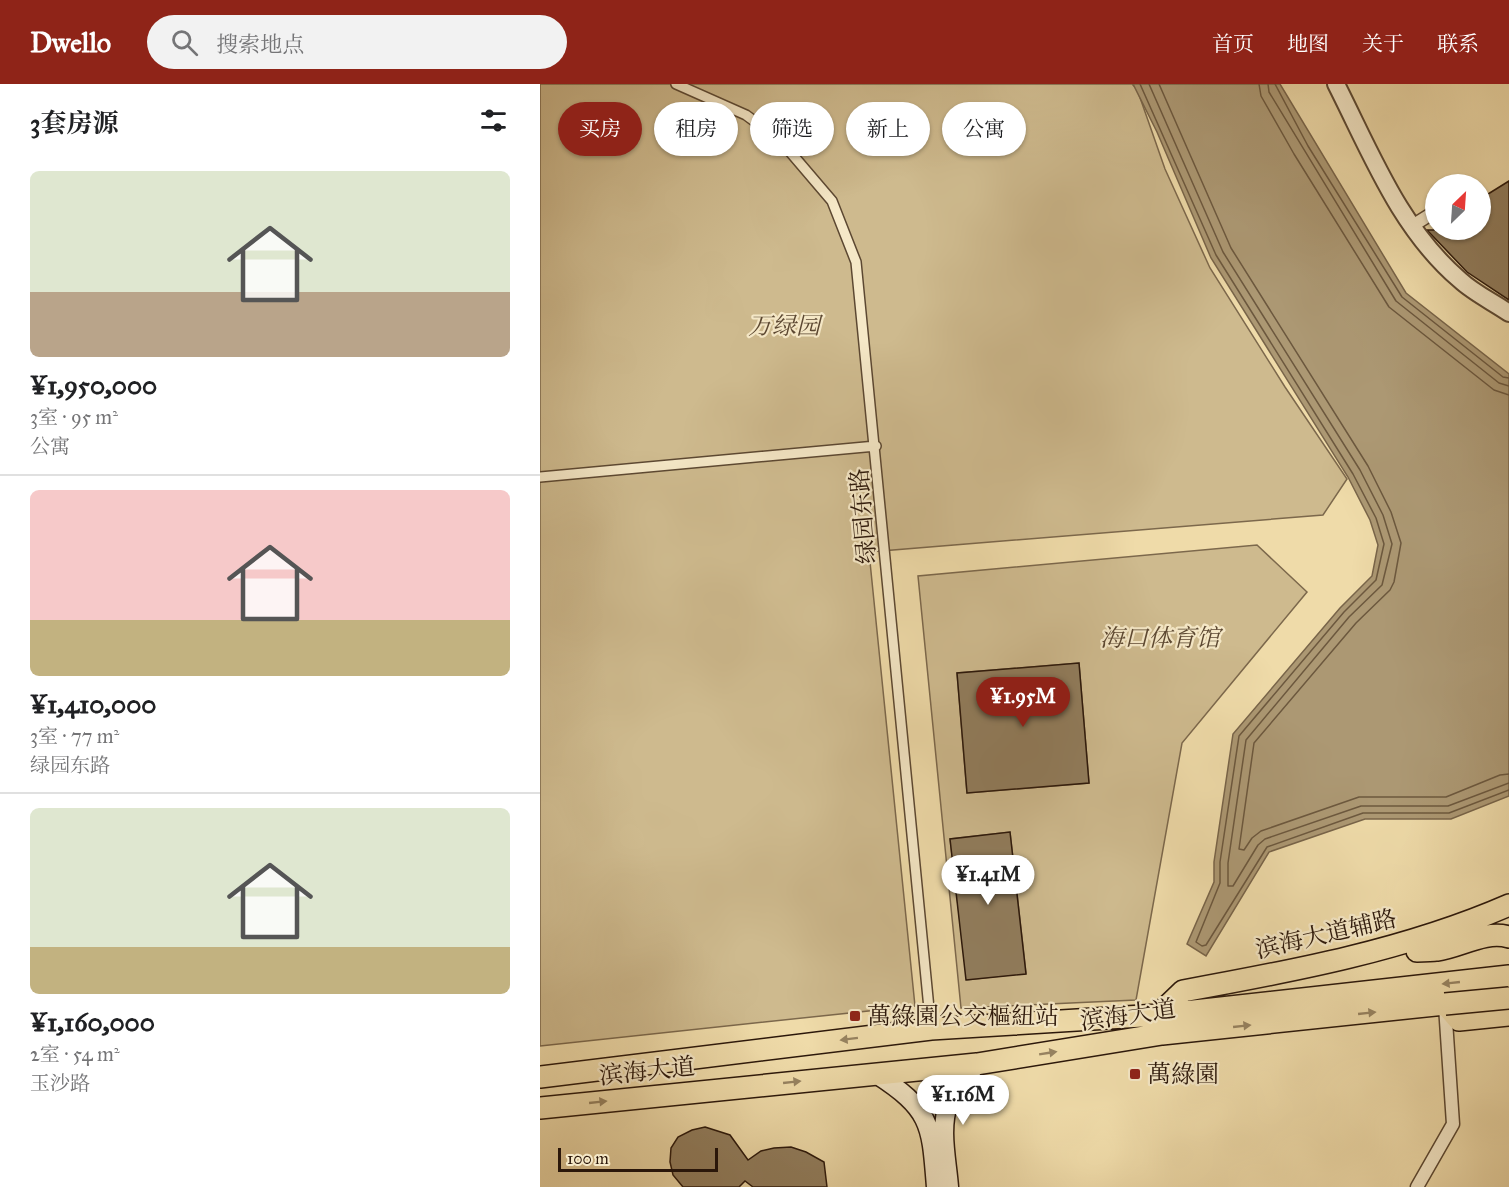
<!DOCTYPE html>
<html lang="zh">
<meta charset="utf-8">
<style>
body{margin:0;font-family:"IM FELL Great Primer","Noto Serif SC",serif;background:#f2f2f2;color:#202124;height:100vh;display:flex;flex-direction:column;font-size:22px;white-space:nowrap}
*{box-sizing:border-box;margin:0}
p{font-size:20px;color:#757577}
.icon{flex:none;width:33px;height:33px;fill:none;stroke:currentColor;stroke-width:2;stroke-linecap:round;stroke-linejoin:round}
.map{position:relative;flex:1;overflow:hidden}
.side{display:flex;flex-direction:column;background:#fff;width:540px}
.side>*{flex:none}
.top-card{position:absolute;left:18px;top:18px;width:570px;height:54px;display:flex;gap:12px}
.needle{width:39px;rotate:25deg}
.controls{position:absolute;left:885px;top:90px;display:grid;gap:12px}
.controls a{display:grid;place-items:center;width:66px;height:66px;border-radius:50%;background:#fff;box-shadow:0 2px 4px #0004;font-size:30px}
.scale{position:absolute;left:18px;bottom:15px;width:160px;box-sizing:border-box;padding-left:6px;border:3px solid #2b170a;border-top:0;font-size:16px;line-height:21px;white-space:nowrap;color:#2b170a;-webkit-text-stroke:4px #f5e8c7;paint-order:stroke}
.price{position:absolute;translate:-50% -51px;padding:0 14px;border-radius:21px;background:#fff;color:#222;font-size:20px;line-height:39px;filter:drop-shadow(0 2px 3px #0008)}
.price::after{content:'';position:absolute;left:50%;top:36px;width:18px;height:14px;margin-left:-9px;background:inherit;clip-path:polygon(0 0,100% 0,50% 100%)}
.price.active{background:#8f2418;color:#fff}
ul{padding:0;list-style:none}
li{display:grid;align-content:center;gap:12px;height:318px;padding:0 30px}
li+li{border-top:2px solid #e0e0e0}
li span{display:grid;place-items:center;height:186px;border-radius:9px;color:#555}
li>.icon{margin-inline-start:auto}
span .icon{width:108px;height:108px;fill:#fffc;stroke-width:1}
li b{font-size:26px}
h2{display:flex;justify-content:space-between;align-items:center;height:72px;padding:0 30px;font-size:26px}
.chip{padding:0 21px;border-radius:27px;background:#fff;box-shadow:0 2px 4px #0004;font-size:21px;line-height:54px}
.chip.active{background:#8f2418;color:#fff}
header{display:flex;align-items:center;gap:36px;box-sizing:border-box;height:84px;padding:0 30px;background:#8f2418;color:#fff}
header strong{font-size:28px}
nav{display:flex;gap:33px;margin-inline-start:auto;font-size:21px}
.search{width:420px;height:54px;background:#f2f2f2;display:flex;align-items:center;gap:15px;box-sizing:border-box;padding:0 21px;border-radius:33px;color:#757577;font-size:22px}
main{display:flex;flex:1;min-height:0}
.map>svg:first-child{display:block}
.green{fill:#ceba8e;stroke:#7c684c;stroke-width:1.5;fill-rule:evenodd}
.water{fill:#ac9873;stroke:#786449;stroke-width:1.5}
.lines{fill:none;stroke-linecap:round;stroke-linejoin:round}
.shore{stroke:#6c583e;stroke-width:1.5}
.building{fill:#917d5d;stroke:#2b170a;stroke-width:1.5}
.pedestrian-casing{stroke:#5c4832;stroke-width:12}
.minor-casing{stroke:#5c4832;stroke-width:15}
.tertiary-casing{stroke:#5c4832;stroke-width:20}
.secondary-casing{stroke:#2b170a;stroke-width:21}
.trunk-casing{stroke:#2b170a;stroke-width:24}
.pedestrian{stroke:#f5e8c7;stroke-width:9}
.minor{stroke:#f5e8c7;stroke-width:12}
.tertiary{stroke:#f5e8c7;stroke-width:16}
.secondary{stroke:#f5e8c7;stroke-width:18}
.trunk{stroke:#efdba9;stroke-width:21}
.trunk-bridge-casing{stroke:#2b170a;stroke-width:24;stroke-linecap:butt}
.trunk-bridge{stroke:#efdba9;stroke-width:21}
.oneway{fill:#978361}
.poi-dot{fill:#8f2418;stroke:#f5e8c7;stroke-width:2}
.labels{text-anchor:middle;stroke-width:4.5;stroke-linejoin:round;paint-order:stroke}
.park-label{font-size:24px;font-style:italic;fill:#5c4832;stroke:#f5e8c7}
.street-label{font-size:24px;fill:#2b170a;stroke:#f5e8c7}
.poi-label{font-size:24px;fill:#2b170a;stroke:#f5e8c7;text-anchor:start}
</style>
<header>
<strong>Dwello</strong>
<div class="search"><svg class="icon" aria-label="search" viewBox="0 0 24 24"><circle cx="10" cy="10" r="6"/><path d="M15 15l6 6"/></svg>搜索地点</div>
<nav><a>首页</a><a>地图</a><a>关于</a><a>联系</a></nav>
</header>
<main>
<section class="side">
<h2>3套房源<svg class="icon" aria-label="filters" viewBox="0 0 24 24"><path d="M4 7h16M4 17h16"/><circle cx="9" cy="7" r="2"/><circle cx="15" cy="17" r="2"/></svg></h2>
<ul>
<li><span style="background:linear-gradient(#dfe7d0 65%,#b9a48a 0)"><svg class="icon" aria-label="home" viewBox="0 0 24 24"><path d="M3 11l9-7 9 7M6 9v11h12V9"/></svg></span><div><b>¥1,950,000</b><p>3室 · 95 m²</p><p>公寓</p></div></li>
<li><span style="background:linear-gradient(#f6c9c9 70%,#c2b280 0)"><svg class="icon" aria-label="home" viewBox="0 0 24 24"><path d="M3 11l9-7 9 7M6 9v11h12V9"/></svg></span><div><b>¥1,410,000</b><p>3室 · 77 m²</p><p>绿园东路</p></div></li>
<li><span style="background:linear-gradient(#dfe7d0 75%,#c2b280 0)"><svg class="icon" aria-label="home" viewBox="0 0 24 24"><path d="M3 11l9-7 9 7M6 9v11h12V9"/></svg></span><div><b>¥1,160,000</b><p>2室 · 54 m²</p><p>玉沙路</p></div></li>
</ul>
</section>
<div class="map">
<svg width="969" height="1103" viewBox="0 0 969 1103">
<rect width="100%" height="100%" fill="#efdba9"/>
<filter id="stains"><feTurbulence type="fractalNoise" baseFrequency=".00333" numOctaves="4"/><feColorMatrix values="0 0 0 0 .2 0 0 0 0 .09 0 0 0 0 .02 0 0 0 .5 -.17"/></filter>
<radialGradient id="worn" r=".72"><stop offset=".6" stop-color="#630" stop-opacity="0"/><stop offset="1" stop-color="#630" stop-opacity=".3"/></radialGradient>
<path class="green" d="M0,0H592L597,5L625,85L670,184L745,303L807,395L783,431L329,468L375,922L0,962Z
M717,461L767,508L642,659L596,916L421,924L378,492ZM539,579L549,699L427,709L417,589ZM470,748L486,889L427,896L410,755Z"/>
<path class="water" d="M593,0H740L866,209L969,290V712L911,735H825L729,768L666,872L647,860L674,798V778L693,650L800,524L832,492L838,461L830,436L808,393L671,174L617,48Z"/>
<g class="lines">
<path class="shore" d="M600,0L676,171L813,390L836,434L844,460L836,496L804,528L699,652L680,778V799L656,858L662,862L666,861L727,763L823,729H909L969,706
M609,0L683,168L820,386L843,431L852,460L842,501L809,533L706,656L688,779V802H693L718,761L725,755L821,722H908L969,699
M619,0L691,164L828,382L851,428L861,459L854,498L850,506L816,539L714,659L699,765L704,766L712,754L721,747L819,713H906L960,691L969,690
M719,0L721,12L754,70L849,223L954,306L969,311
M728,0L729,8L856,217L959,299L969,302
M735,0L768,62L862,213L963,293L969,294"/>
</g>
<path class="building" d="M969,97V216L927,188L887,146H940V115Z
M539,579L549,699L427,709L417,589Z
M470,748L486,890L426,896L410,755Z
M165,1043L190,1051L208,1076L221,1067L234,1064L251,1063L266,1068L284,1078L287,1103H213L205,1097L199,1103H143L133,1091L130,1078L131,1064L138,1053L152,1046Z"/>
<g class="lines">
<g class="pedestrian-casing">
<path id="pedestrian" d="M136,0L206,31L240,56L292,117L316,178L391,945
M0,393L336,362"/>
</g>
<g class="minor-casing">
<path id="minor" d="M872,142L896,127
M877,1103L913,1040L905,922"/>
</g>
<g class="tertiary-casing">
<path id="tertiary" d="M796,0C831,69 860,145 920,196C934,209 953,218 969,229"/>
</g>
<g class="secondary-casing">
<path id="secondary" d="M336,990C392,1026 391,1041 396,1103
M409,1103C407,1076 399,1044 409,1018C415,1004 427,992 437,980"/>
</g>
<g class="trunk-casing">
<path id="trunk" d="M877,867C884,867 891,867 897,866C920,863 945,846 969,853
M618,931L643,907C753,887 866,866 969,821
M0,993L391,945L618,931L969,892
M0,1024L437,980L622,950L905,920L919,936L969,931"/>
</g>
<use href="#pedestrian" class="pedestrian"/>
<use href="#minor" class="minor"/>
<use href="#tertiary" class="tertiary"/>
<use href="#secondary" class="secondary"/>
<use href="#trunk" class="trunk"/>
<g class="trunk-bridge-casing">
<path id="trunk-bridge" d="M905,920L969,914"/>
</g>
<use href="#trunk-bridge" class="trunk-bridge"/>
</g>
<defs><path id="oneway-solid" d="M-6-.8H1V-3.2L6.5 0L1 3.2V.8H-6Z" transform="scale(1.5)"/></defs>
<g class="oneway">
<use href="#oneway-solid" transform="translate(911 899) rotate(174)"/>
<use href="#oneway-solid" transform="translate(827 929) rotate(-6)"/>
<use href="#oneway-solid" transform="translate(702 942) rotate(-6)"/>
<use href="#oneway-solid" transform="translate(309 955) rotate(173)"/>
<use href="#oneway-solid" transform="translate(508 969) rotate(-9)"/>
<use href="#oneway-solid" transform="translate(252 998) rotate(-6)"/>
<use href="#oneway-solid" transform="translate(58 1018) rotate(-6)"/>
</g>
<g class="poi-dot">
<rect x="309" y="926" width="12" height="12" rx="3"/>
<rect x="589" y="984" width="12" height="12" rx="3"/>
</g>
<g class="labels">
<g class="park-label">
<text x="244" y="250">万绿园</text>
<text x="620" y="562">海口体育馆</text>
</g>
<g class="street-label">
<text transform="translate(323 432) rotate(-95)" y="8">绿园东路</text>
<text transform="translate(786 850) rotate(-13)" y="8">滨海大道辅路</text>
<text transform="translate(588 931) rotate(-8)" y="8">滨海大道</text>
<text transform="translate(107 987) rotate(-6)" y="8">滨海大道</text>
</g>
<g class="poi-label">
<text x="327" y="940">萬綠園公交樞紐站</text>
<text x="607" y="998">萬綠園</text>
</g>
</g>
<rect width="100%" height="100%" filter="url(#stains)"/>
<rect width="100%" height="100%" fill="url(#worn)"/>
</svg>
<div class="controls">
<a><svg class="needle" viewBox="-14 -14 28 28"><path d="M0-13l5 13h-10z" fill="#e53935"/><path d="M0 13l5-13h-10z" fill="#757577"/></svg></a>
</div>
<div class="scale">100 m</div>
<b class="price active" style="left:483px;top:644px">¥1.95M</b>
<b class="price" style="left:448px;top:822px">¥1.41M</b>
<b class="price" style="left:423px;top:1042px">¥1.16M</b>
<div class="top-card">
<a class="chip active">买房</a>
<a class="chip">租房</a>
<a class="chip">筛选</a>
<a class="chip">新上</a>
<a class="chip">公寓</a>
</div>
</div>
</main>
